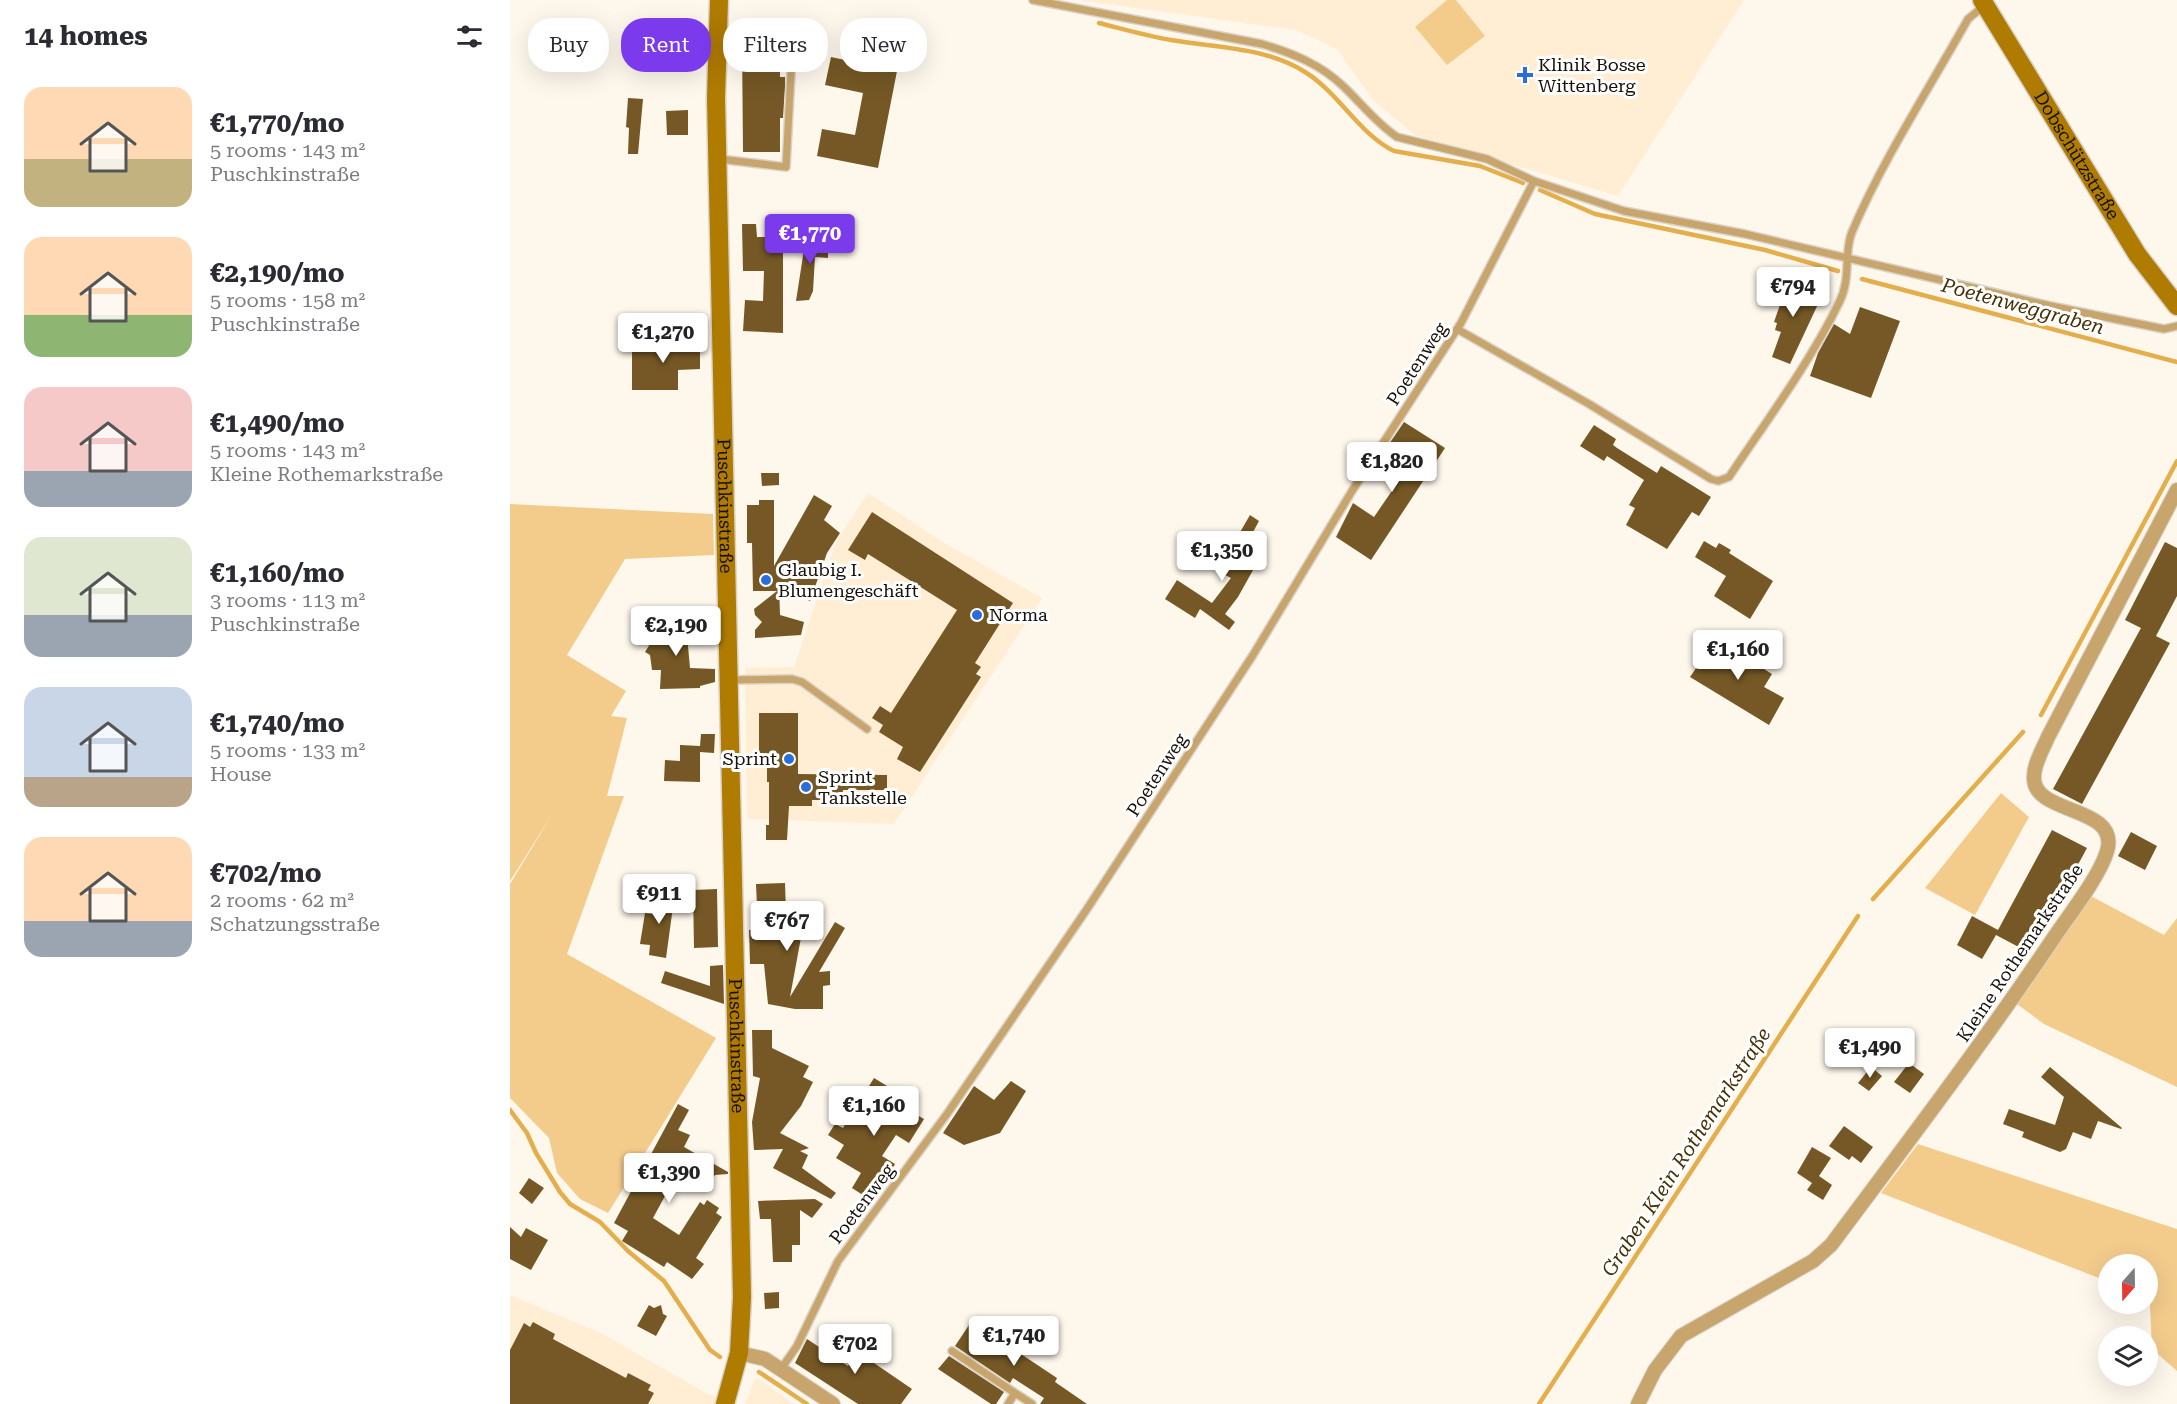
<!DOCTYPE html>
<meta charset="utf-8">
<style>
body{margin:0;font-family:"Roboto Serif",serif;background:#f7f7f7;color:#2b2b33;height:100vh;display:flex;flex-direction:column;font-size:22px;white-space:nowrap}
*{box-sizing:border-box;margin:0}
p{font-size:20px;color:#7c7c81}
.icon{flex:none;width:33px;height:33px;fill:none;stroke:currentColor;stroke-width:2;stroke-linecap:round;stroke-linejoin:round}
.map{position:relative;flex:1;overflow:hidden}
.panel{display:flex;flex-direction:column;background:#fff;width:510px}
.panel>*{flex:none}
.banner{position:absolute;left:18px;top:18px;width:570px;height:54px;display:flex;gap:12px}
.needle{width:39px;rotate:200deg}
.controls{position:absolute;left:1588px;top:1254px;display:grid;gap:12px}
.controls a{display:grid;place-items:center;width:60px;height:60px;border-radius:50%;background:#fff;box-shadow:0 6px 24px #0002;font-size:30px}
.price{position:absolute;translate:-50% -51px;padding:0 14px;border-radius:6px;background:#fff;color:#222;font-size:20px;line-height:39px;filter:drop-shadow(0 2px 3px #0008)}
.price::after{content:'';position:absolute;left:50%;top:36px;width:18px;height:14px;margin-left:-9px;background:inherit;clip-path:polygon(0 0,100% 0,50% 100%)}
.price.current{background:#7c3aed;color:#fff}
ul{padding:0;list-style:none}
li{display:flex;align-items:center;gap:18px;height:150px;padding:0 24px}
li span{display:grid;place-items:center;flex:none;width:168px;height:120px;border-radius:18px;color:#555}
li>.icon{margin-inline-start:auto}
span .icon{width:72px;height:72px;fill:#fffc;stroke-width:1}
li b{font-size:26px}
h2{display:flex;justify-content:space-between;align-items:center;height:72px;padding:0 24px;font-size:26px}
.pill{padding:0 21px;border-radius:24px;background:#fff;box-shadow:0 6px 24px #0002;font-size:21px;line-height:54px}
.pill.current{background:#7c3aed;color:#fff}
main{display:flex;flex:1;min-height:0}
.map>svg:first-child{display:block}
.built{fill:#ffeed3}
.green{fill:#f3cc8c}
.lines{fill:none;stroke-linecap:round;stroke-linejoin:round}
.stream{stroke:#e4ae4c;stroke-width:4.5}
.building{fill:#755825}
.lane-casing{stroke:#d9d2c7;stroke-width:10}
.street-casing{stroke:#d9d2c7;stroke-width:16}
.secondary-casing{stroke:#d9d2c7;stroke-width:21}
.lane{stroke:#c8a56c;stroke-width:7}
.street{stroke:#c8a56c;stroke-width:14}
.secondary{stroke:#af7b00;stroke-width:18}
.poi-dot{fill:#296edb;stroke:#fff;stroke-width:2}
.labels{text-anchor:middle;stroke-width:6;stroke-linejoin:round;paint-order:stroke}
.poi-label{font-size:18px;fill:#161007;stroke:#fff;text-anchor:start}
.street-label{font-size:18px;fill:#161007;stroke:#fff}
.water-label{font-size:20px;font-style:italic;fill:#463005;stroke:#fff}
</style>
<main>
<section class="panel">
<h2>14 homes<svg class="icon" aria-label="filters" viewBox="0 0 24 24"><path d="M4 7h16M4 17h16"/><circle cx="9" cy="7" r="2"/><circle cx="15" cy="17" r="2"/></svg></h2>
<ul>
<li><span style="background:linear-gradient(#ffd9b3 60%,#c2b280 0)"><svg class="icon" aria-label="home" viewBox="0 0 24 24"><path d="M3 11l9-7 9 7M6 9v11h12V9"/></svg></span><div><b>€1,770/mo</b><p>5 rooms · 143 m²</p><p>Puschkinstraße</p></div></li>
<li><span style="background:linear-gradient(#ffd9b3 65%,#8fb573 0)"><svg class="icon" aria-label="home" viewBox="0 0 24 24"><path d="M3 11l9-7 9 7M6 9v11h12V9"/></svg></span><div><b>€2,190/mo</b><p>5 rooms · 158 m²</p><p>Puschkinstraße</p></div></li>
<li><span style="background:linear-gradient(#f6c9c9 70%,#9aa5b1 0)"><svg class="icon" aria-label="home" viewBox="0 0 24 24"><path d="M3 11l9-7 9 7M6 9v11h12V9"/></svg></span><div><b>€1,490/mo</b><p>5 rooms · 143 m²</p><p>Kleine Rothemarkstraße</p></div></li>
<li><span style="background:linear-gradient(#dfe7d0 65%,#9aa5b1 0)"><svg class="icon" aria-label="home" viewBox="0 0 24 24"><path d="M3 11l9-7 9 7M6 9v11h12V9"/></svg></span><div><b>€1,160/mo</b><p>3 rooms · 113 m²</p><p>Puschkinstraße</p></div></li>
<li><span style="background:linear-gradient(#c9d6e8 75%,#b9a48a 0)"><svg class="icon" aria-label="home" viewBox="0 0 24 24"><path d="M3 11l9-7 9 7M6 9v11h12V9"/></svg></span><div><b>€1,740/mo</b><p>5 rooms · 133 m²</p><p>House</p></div></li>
<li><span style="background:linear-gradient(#ffd9b3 70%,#9aa5b1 0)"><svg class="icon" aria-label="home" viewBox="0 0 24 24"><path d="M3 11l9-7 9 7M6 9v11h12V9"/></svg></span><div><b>€702/mo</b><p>2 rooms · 62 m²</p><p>Schatzungsstraße</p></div></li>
</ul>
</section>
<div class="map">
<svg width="1667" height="1404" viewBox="0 0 1667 1404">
<rect width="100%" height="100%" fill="#fef7ec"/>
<path class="built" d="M568,0H1234L1108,196L906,136L863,100L827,49L786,30Z
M358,493L431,541L532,598L384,824L237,819L235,668L284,667L326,542Z
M0,1295L91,1333L196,1393L223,1404H0Z
M246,1377L284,1404H235Z"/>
<path class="green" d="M937,0H946L975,36L937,65L905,27Z
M0,504L203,514L204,555L115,559L57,655L116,691L101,716L117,718L97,796H114L57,954L206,1038L98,1213L70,1199L47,1173L39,1138L0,1098V884L43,813L0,881Z
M1491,793L1519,817L1465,915L1415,888Z
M1579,895L1654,935L1667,918V1087L1534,1024L1507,1004Z
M1408,1144L1667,1229V1371L1642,1349L1638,1264H1599V1282L1371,1193Z"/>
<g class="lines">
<path class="stream" d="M589,23C613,29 637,36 661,40C706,48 756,47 795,72C829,93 849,134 884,151L970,166L1013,183
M1030,190L1085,214L1255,250L1328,271
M1352,279L1667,362
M1531,715L1667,461
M1363,899L1513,732
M0,1110L17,1133L26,1153L50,1192L60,1204L90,1222L118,1251L154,1281L200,1350L210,1357
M249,1372L297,1404
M1029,1404L1348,916"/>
</g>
<path class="building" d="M232,43H270V77H275V86L273,118H270V152H233Z
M321,57L387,71L368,168L307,156L312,129L345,135L353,93L315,85Z
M118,98L133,99L128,154H118L119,128L116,127Z
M178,110V135H157L156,111Z
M232,224H246L247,237H273V333L233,331L235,300L253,301L254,271H233Z
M297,230L307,231L306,242H318V258L305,257L303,291L299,300L286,301Z
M1274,278L1304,288L1300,299L1309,302L1280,364L1262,357L1271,332L1265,330L1267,323L1264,322L1272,299L1268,298Z
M1350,307L1390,321L1361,398L1300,376L1308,353L1324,324L1340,334Z
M167,338H190V369L168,370V390H122V339H137V348L168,349Z
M894,422L935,448L861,560L826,537L843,503L864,517L901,463L877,447Z
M1084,425L1106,439L1103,445L1107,448L1147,473L1151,466L1201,497L1189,516L1182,512L1157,549L1116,525L1125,508L1119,505L1134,480L1097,456L1094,461L1070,446Z
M251,473H269V485L252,486Z
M304,495L322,506L314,520L330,533L317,553L300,601L269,584L270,615L294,622L291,635L245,638V630L252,622L245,615L244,609L267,591H243L242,543H237V505H249V500H264V566Z
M362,512L503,603L465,663L471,667L466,674L471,677L410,772L387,759L393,747L369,732L373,725L362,718L370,706L381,713L447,610L358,554L355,560L338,550Z
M740,515L749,521L736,545L752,554L728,597L715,614L725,622L719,630L690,609L685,618L655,599L667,580L702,603L721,578L715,575L726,557L718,553Z
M1194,541L1206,548L1209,543L1221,550L1219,553L1263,581L1240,619L1204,596L1216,576L1185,557Z
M1655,542L1667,548V596L1646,636L1660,643L1572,804L1543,789L1631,628L1615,620Z
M175,613L180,668L205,669V682L190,686V688L150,689L151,670H142L140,655L135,652L158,615Z
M1206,639L1262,674L1254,687L1274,698L1259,725L1180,677Z
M249,713H288V774L377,775V790H333L332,800H302V806H279L277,840H256V825H259V782H257V766H249Z
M191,734H205L204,753L190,752V782L154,781L155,760L170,761V745L190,746Z
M1542,830L1577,848L1520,953L1486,935L1472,959L1447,945L1462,916L1488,930Z
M1621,832L1647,846L1635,870L1608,856Z
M275,883L276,912L295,916L280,997L325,922L335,928L309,972L320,971V985L313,986V1009H285L258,1004L254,964H240L239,930L248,929L246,884Z
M207,889L208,947L184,948L183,890Z
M147,890L165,892L156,958L139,955L140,945L130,944L135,913L143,914Z
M213,965L214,1004L151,983L155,971L200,986V966Z
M242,1030H262V1048L299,1066L293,1077L303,1082L291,1106L270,1133L299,1148L290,1151L298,1155L292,1168L326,1193L321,1199L263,1168L273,1149L244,1150L242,1122L250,1078L243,1076Z
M1399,1063L1414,1074L1400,1093L1384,1082Z
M1361,1067L1372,1076L1359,1091L1348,1083Z
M1540,1067L1612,1128L1611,1129L1588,1121L1581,1139L1563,1132L1556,1149L1550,1152L1512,1137L1514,1132L1493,1124L1499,1109L1545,1125L1554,1097L1531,1077Z
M364,1078L382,1089L377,1098L414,1119L399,1143L386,1135L372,1156L385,1164L362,1201L342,1188L351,1173L326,1158L334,1145L318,1135L325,1124L333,1128Z
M501,1081L516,1091L490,1133L454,1145L433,1133L464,1086L484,1100Z
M168,1104L179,1110L168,1130L180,1135L174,1147L218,1172V1174L205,1175L202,1179L173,1163L143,1218L169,1235L190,1202L194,1205L197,1200L209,1208L206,1213L212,1217L186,1258L194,1264L182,1279L157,1262L154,1267L112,1241L118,1231L104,1223Z
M1334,1126L1363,1147L1351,1163L1342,1156L1339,1160L1319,1146Z
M1302,1147L1321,1158L1309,1176L1322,1185L1313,1200L1297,1190L1302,1183L1287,1173Z
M19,1178L34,1188L22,1204L9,1193Z
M305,1199L313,1204L302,1218L290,1210V1245H282V1262H263L261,1219H250L248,1201Z
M0,1227L11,1237L16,1228L38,1240L21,1270L0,1259Z
M269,1292V1308L255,1309L254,1293Z
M139,1305L144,1308L151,1305L153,1314L157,1316L146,1336L127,1326Z
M23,1322L45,1334L43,1339L116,1378L118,1373L141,1385L138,1390L144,1393L138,1404H0V1350L14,1323L20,1327Z
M459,1325L481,1339L483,1336L505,1350L547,1378L545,1382L577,1404H530L534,1398L503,1378L500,1383L445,1346Z
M297,1339L338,1366L353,1341L360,1345L363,1340L374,1348L364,1363L402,1389L391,1404H348L285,1363Z
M439,1356L494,1392L486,1404H481L428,1369Z"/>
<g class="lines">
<g class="lane-casing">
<path id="lane" d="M209,159L276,167L282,54L280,43L273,38L210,31
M1024,181L1114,211L1235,234L1541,306L1654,329L1667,326
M947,329L1079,404L1201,479L1208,481L1219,477C1257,420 1299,364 1329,303C1342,277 1333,254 1342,232C1372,161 1420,87 1458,19L1475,5
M219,680L282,679L292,682L357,729
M442,1351L505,1393L498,1404
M271,1369L287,1346L328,1261L437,1114L577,909L743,655L842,491L951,323L1024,181L977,159L887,137C866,123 851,103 833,86C810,64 782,53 752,44L523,0
M505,1393L522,1404"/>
</g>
<g class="street-casing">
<path id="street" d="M229,1353L255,1359L323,1404
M1128,1404L1145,1370L1171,1336L1303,1261L1321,1245C1397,1143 1474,1042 1545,936C1560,914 1593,872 1598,847C1605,806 1525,814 1524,779C1523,765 1533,749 1538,737L1667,490"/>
</g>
<g class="secondary-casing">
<g id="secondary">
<path id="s1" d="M209,0L206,98L232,1297L229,1353L215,1404"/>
<path id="s2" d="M1472,0L1627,254L1667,306"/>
</g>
</g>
<use href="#lane" class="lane"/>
<use href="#street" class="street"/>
<use href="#secondary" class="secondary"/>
</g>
<g class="poi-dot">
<path d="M1012 66h6v6h6v6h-6v6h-6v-6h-6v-6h6z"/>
<circle cx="256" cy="580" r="6"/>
<circle cx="467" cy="615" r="6"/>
<circle cx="279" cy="759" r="6"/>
<circle cx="296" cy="787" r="6"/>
</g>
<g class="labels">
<g class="poi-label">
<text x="1028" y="71">Klinik Bosse<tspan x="1028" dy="21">Wittenberg</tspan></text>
<text x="268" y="576">Glaubig I.<tspan x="268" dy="21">Blumengeschäft</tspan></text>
<text x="479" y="621">Norma</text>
<text x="267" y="765" text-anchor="end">Sprint</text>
<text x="308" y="783">Sprint<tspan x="308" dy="21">Tankstelle</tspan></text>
</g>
<g class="street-label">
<text dy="6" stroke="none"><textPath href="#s2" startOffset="182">Dobschützstraße</textPath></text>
<text transform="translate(907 364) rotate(-57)" y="6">Poetenweg</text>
<text dy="6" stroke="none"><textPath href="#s1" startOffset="506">Puschkinstraße</textPath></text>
<text transform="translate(647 775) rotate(-57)" y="6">Poetenweg</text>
<text transform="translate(1510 953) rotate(-56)" y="6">Kleine Rothemarkstraße</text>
<text dy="6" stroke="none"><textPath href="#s1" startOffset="1046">Puschkinstraße</textPath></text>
<text transform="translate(352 1204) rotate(-53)" y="6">Poetenweg</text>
</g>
<g class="water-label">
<text transform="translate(1513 306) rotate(15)" y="7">Poetenweggraben</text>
<text transform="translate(1176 1152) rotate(-57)" y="7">Graben Klein Rothemarkstraße</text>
</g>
</g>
</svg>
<div class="controls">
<a><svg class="needle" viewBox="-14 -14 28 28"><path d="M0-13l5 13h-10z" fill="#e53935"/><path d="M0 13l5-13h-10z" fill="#7c7c81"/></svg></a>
<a><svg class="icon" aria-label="layers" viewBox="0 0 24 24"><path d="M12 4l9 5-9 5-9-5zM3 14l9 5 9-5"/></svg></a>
</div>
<b class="price current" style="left:300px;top:265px">€1,770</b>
<b class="price" style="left:1283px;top:318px">€794</b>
<b class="price" style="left:153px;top:364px">€1,270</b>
<b class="price" style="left:882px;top:493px">€1,820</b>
<b class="price" style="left:712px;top:582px">€1,350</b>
<b class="price" style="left:166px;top:657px">€2,190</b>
<b class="price" style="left:1228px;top:681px">€1,160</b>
<b class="price" style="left:149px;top:925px">€911</b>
<b class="price" style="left:277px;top:952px">€767</b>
<b class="price" style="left:1360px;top:1079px">€1,490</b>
<b class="price" style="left:364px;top:1137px">€1,160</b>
<b class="price" style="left:159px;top:1204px">€1,390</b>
<b class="price" style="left:504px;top:1367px">€1,740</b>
<b class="price" style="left:345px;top:1375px">€702</b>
<div class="banner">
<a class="pill">Buy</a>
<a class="pill current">Rent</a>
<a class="pill">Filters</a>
<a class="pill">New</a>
</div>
</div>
</main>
